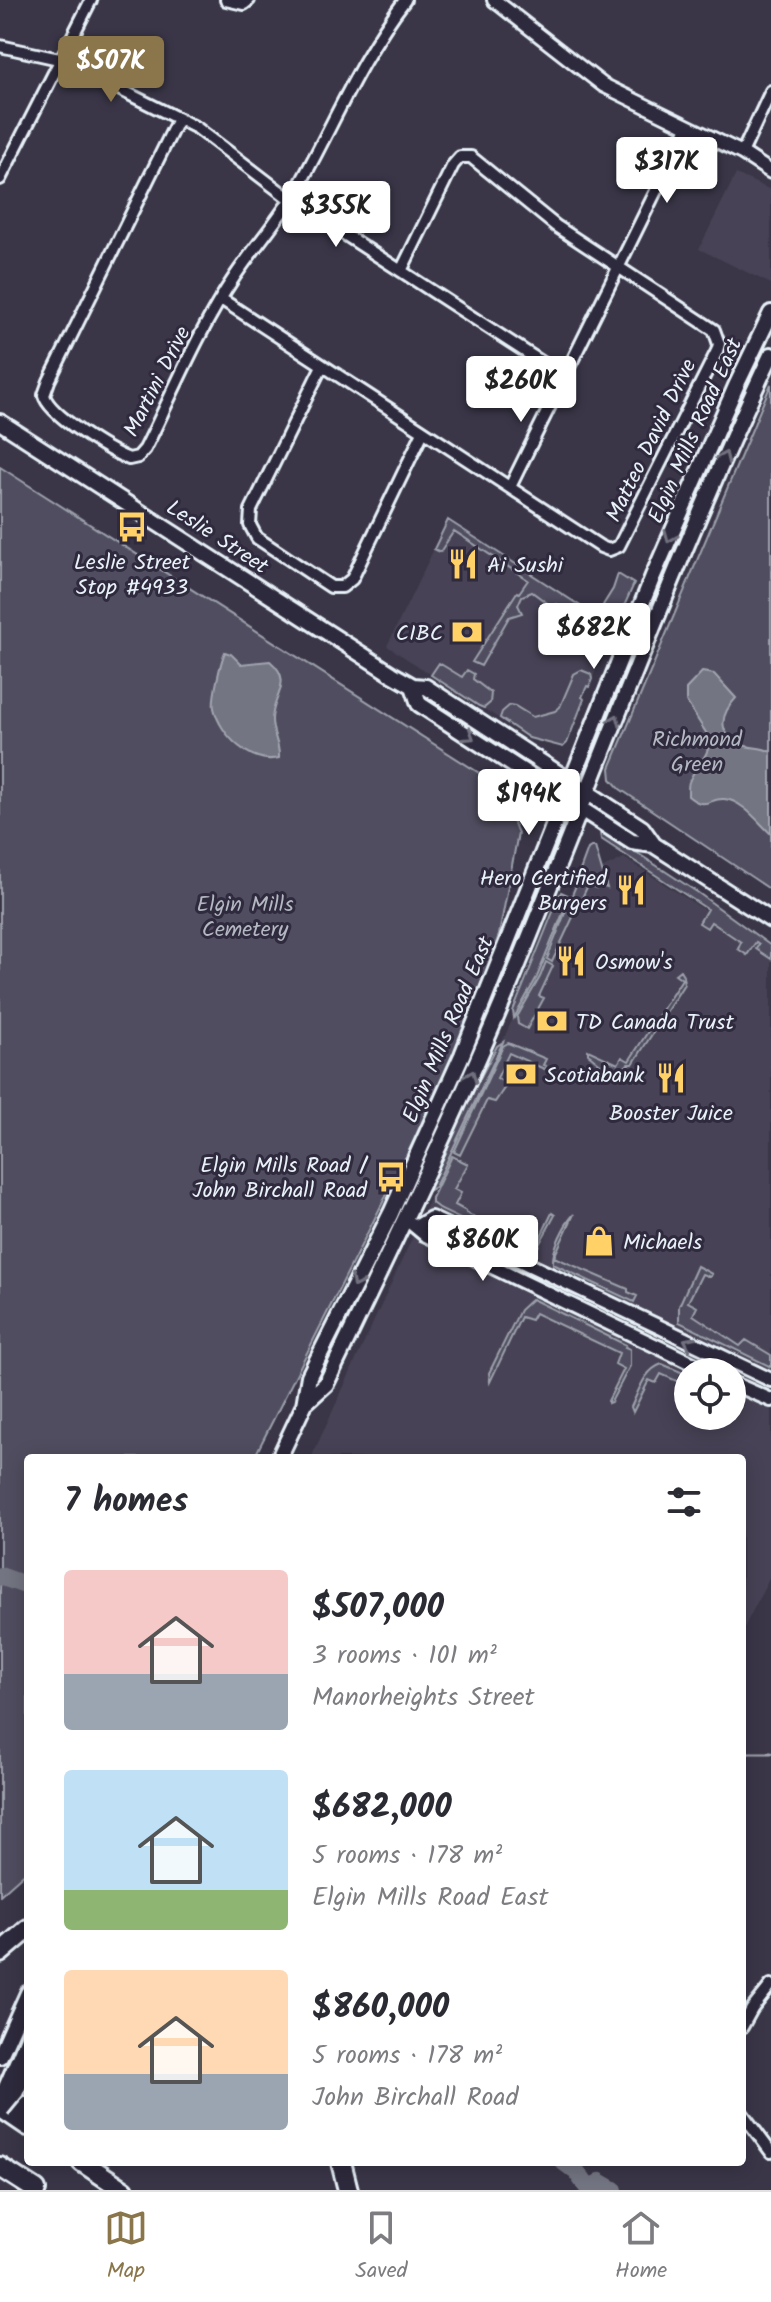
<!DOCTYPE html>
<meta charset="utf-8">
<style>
body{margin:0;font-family:Kalam,sans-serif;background:#f7f7f7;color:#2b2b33;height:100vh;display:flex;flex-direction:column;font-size:30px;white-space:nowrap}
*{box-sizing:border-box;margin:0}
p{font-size:26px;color:#7c7c81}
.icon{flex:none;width:44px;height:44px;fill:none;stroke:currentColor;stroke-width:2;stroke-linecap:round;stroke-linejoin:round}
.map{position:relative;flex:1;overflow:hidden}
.sheet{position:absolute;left:24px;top:1454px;width:722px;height:712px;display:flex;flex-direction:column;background:#fff;border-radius:8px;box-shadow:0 4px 20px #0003}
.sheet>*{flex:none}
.controls{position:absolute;left:674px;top:1358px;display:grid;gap:16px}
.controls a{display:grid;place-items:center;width:72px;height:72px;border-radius:50%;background:#fff;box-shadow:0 4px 20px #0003;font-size:40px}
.price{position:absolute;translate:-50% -68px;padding:0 18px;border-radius:8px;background:#fff;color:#222;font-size:26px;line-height:52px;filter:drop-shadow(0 2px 4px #0008)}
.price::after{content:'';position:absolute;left:50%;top:48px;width:24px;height:18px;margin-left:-12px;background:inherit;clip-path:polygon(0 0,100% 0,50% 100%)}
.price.active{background:#8a764a;color:#fff}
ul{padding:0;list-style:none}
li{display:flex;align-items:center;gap:24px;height:200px;padding:0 40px}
li span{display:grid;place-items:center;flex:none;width:224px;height:160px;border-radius:8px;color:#555}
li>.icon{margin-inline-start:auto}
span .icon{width:96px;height:96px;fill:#fffc;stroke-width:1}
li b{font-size:34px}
h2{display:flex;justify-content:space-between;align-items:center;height:96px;padding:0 40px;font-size:34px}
.tabs{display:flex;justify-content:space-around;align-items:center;height:112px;border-top:2px solid #e1e1e2;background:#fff;font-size:22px;color:#7c7c81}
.tabs a{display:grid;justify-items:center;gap:4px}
.tabs .active{color:#8a764a}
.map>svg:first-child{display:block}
.built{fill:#464354;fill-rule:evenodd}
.green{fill:#504e5f;stroke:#9ca0ac;stroke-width:2}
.water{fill:#737482;stroke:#a2a6b1;stroke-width:2}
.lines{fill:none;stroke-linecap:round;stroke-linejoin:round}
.stream{stroke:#a2a6b1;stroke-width:3}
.river{stroke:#737482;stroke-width:18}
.minor-casing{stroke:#e8f1f8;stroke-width:16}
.tertiary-casing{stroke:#e8f1f8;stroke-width:18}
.secondary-casing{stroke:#e8f1f8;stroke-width:20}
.motorway-casing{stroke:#e8f1f8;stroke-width:24}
.minor{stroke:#2f2a3d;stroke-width:10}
.tertiary{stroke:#2f2a3d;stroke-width:12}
.secondary{stroke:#2f2a3d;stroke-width:14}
.motorway{stroke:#2f2a3d;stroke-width:18}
.secondary-bridge-casing{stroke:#e8f1f8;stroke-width:20;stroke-linecap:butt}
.motorway-bridge-casing{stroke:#e8f1f8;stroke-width:24;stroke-linecap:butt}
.secondary-bridge{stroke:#2f2a3d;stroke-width:14}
.motorway-bridge{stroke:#2f2a3d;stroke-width:18}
.oneway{stroke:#70707e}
.labels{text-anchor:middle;stroke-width:6;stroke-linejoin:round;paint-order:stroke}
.street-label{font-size:22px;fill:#e8f1f8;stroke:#2f2a3d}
.poi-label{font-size:22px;fill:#e8f1f8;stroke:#2f2a3d;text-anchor:start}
.park-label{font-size:22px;fill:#b3b8c2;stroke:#2f2a3d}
</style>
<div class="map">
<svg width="771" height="2190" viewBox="0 0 771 2190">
<rect width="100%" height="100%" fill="#3a3648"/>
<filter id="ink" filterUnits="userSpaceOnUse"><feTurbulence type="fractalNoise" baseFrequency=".0125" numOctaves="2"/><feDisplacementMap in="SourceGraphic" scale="16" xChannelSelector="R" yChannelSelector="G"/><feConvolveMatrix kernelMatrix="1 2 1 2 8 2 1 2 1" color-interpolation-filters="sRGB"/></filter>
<g filter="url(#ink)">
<path class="built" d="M736,174L771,190V284L699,249Z
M448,520L607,623L602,655L589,687L587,686L582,697L584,699L567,743L563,747L529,738L387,646Z
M624,858L771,953V1575L742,1632V1458H311L576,881ZM688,1372H732V1416H688Z"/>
<path class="green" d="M771,384V890L620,789L611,779L610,768Z
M0,467L498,785L518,833L499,935L450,1069L254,1458H28V1870L0,1895Z
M448,520L599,618L605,607L603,605L613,589L618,574L634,584L602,655L597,658L587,652L594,632L587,624L583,626L576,622L577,616L557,604L554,608L532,592L522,596L518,605L522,613L509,617L481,666L472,662L517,592L519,593L528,580L454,531L440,552L434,549Z
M439,663L462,677L467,670L474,674L473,679L491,693L490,703L484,708L479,706L431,675Z
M581,670L591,674L592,679L589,687L587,686L582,697L584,699L567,743L563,747L529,738L500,718L502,712L510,705L515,706L533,717L555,711L560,707L574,674Z
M600,833L611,836L697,892L771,946V959L756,949L759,944L756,942L747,955L738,949L741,942L711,922L707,928L699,923L707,909L601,839Z
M591,847H595L607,888L597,885L596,888L588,885L552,962L547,959L578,880L577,879L588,849Z
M561,892L570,896L537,977L514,1018L513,1011Z
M546,962L553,966L539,996L544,998L527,1029L518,1024L517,1017L540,977Z
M680,970L683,975L684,984L633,1064H628L621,1071C607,1073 598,1061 588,1054V1050L618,1064L622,1057L629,1061L682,979L675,974Z
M503,1042L435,1187L424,1193L440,1154L497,1046Z
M508,1043L546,1059L543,1065L546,1066L544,1069L509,1053L497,1078L507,1084L495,1102L487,1100L460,1155L454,1152L503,1046Z
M452,1156L468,1164L454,1189L461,1193L455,1205L466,1211V1213L531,1245L538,1242L552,1213L555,1215L534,1254L441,1210L432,1203V1198Z
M574,1214L554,1257L628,1289V1292L637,1296L634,1302L553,1264C552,1249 564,1225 574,1214Z
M697,1266L712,1274L710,1277L702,1274L688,1302L697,1307L693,1315L740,1346L746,1340L771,1355V1367L679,1322V1306Z
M532,1299L626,1345L625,1347L630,1349V1366L611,1402L608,1403V1401L624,1369L615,1364L619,1353L535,1313L531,1320L521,1317L490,1382L489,1373L520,1310Z
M662,1364L688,1375V1386L661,1374L656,1383L649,1380L633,1412L631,1407C639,1391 644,1370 662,1364Z"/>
<path class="water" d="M225,652L231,654L241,664L270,661C295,682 272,696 272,720C272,734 280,744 279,758C251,765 220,735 214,708C212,698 221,661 225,652Z
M702,672L714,674L736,698C721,714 716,732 740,744C750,749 761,746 771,752V834C759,823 742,800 724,799C709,798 706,811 688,796C688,794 688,783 689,782C695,765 709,758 710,739L686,701V689Z"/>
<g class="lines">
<path class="stream" d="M742,1753H771"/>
<path class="river" d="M0,1576L28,1586
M564,2162L576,2171L588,2188L593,2189L600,2182L614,2190"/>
<g class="minor-casing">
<path id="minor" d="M226,0L244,4L249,0
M0,46L59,59L197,128L290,199L563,376
M178,119L49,381L44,395C49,415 109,451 129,459L138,457L145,449C174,391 199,329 235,276C256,245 280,218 299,186C334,123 361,57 405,0
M742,153L771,91
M0,179L91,0
M221,299L601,547L609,550L619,546L717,351L719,344L714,330L556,226L471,157H460L453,165L401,271
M322,366L251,510L250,525L257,538L331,587H342L352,579L423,432
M510,487L687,128
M742,2027L752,2009L771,1985
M742,2113L771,2152"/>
</g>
<g class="tertiary-casing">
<path id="tertiary" d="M494,0L603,85L742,153L771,172
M412,1224L424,1234L710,1372
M416,1227L431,1218L771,1380
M732,1383L771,1400"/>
</g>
<g class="secondary-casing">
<path id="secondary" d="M0,422L392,674L413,686L426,687L642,828L654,845
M413,686L419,704L632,842L654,845L771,920
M304,1404L326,1384C390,1251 454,1119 511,982C597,773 674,560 771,355
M279,1458L304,1405L309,1376L391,1213L462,1055L653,576L736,386L771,313
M22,2051L28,2037
M0,2056L28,1993"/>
</g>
<g class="motorway-casing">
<path id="motorway" d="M0,1953L28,1929
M0,2094L28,2109
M0,2107L28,2126
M82,2162L124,2190
M341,2162L348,2190
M0,2167L36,2190"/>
</g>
<use href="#minor" class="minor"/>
<use href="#tertiary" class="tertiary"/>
<use href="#secondary" class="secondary"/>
<use href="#motorway" class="motorway"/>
<g class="secondary-bridge-casing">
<path id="secondary-bridge" d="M0,2101L22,2051"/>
</g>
<g class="motorway-bridge-casing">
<path id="motorway-bridge" d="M0,2108L14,2091L28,2062"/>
</g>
<use href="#secondary-bridge" class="secondary-bridge"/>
<use href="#motorway-bridge" class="motorway-bridge"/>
</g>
<defs><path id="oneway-chevron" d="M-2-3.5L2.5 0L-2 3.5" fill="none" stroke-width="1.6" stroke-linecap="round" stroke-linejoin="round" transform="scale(2)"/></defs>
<g class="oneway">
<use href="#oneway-chevron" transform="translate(724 457) rotate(-66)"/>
<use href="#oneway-chevron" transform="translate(670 537) rotate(113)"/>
<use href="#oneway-chevron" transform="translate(615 720) rotate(-68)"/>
<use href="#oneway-chevron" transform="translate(469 736) rotate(33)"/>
<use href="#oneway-chevron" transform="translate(471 1076) rotate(-67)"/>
<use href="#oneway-chevron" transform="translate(356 1282) rotate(117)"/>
<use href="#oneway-chevron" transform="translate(689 1342) rotate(-154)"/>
</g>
</g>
<defs>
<g id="bus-bare" transform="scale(2.4)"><path d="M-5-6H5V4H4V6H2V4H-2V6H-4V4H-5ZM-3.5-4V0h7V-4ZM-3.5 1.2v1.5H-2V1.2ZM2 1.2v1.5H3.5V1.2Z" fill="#ffd166" stroke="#2f2a3d" stroke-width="2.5" paint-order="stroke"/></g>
<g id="restaurant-bare" transform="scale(2.4)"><path d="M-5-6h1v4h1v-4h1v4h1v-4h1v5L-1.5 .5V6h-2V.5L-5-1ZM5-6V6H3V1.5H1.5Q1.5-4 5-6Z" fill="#ffd166" stroke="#2f2a3d" stroke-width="2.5" paint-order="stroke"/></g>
<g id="bank-bare" transform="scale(2.4)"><path d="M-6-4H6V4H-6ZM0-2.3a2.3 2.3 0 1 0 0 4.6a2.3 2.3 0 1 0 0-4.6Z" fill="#ffd166" stroke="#2f2a3d" stroke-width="2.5" paint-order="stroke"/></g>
<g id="shop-bare" transform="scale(2.4)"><path d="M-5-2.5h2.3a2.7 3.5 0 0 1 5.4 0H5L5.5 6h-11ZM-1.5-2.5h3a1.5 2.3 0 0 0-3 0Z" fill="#ffd166" stroke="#2f2a3d" stroke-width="2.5" paint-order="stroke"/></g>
</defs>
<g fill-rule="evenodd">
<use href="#bus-bare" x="132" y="527"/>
<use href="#restaurant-bare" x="463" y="564"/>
<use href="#bank-bare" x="467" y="632"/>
<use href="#restaurant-bare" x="631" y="890"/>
<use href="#restaurant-bare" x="571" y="961"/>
<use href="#bank-bare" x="552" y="1021"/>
<use href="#bank-bare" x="521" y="1074"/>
<use href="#restaurant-bare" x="671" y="1078"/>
<use href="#bus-bare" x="391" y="1177"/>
<use href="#shop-bare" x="599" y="1241"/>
</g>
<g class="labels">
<g class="street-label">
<text transform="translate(156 381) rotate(-63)" y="8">Martini Drive</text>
<text transform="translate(694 430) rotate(-66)" y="8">Elgin Mills Road East</text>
<text transform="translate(650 440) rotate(-64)" y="8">Matteo David Drive</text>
<text transform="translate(218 536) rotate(33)" y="8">Leslie Street</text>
<text transform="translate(447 1029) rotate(-67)" y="8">Elgin Mills Road East</text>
</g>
<g class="poi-label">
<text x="132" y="569" text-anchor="middle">Leslie Street<tspan x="132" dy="25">Stop #4933</tspan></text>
<text x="487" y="572">Ai Sushi</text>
<text x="443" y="640" text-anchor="end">CIBC</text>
<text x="607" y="885" text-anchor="end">Hero Certified<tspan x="607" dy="25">Burgers</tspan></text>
<text x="595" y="969">Osmow's</text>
<text x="576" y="1029">TD Canada Trust</text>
<text x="545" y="1082">Scotiabank</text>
<text x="671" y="1120" text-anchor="middle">Booster Juice</text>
<text x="367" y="1172" text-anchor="end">Elgin Mills Road /<tspan x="367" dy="25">John Birchall Road</tspan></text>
<text x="623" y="1249">Michaels</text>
</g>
<g class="park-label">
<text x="697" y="746">Richmond<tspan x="697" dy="25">Green</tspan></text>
<text x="245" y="911">Elgin Mills<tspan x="245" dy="25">Cemetery</tspan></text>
</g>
</g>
</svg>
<div class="controls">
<a><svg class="icon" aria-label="locate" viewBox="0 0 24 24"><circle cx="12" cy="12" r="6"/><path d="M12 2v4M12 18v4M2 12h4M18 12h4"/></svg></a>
</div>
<b class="price active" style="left:111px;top:104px">$507K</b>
<b class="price" style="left:667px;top:205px">$317K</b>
<b class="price" style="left:336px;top:249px">$355K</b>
<b class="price" style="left:521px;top:424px">$260K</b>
<b class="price" style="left:594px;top:671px">$682K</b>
<b class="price" style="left:529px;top:837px">$194K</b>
<b class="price" style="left:483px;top:1283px">$860K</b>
<section class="sheet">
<h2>7 homes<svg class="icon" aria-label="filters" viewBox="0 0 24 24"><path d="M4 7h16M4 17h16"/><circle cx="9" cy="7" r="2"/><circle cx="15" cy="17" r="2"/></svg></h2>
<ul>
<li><span style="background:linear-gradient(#f6c9c9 65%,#9aa5b1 0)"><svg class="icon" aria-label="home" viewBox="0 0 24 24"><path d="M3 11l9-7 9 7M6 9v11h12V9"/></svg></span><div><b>$507,000</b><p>3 rooms · 101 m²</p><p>Manorheights Street</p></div></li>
<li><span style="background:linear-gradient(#bfe0f5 75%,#8fb573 0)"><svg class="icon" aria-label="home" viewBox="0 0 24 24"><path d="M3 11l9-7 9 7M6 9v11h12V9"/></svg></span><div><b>$682,000</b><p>5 rooms · 178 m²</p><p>Elgin Mills Road East</p></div></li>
<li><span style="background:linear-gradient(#ffd9b3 65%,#9aa5b1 0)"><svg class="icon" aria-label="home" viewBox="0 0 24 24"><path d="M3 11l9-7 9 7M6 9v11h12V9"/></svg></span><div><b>$860,000</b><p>5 rooms · 178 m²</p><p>John Birchall Road</p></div></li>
</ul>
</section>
</div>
<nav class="tabs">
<a class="active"><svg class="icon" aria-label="map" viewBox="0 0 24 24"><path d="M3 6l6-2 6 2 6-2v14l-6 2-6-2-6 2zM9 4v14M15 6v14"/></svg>Map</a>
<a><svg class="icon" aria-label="saved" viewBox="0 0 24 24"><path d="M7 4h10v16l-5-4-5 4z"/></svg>Saved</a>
<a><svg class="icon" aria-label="home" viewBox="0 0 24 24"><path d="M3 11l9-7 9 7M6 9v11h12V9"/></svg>Home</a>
</nav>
